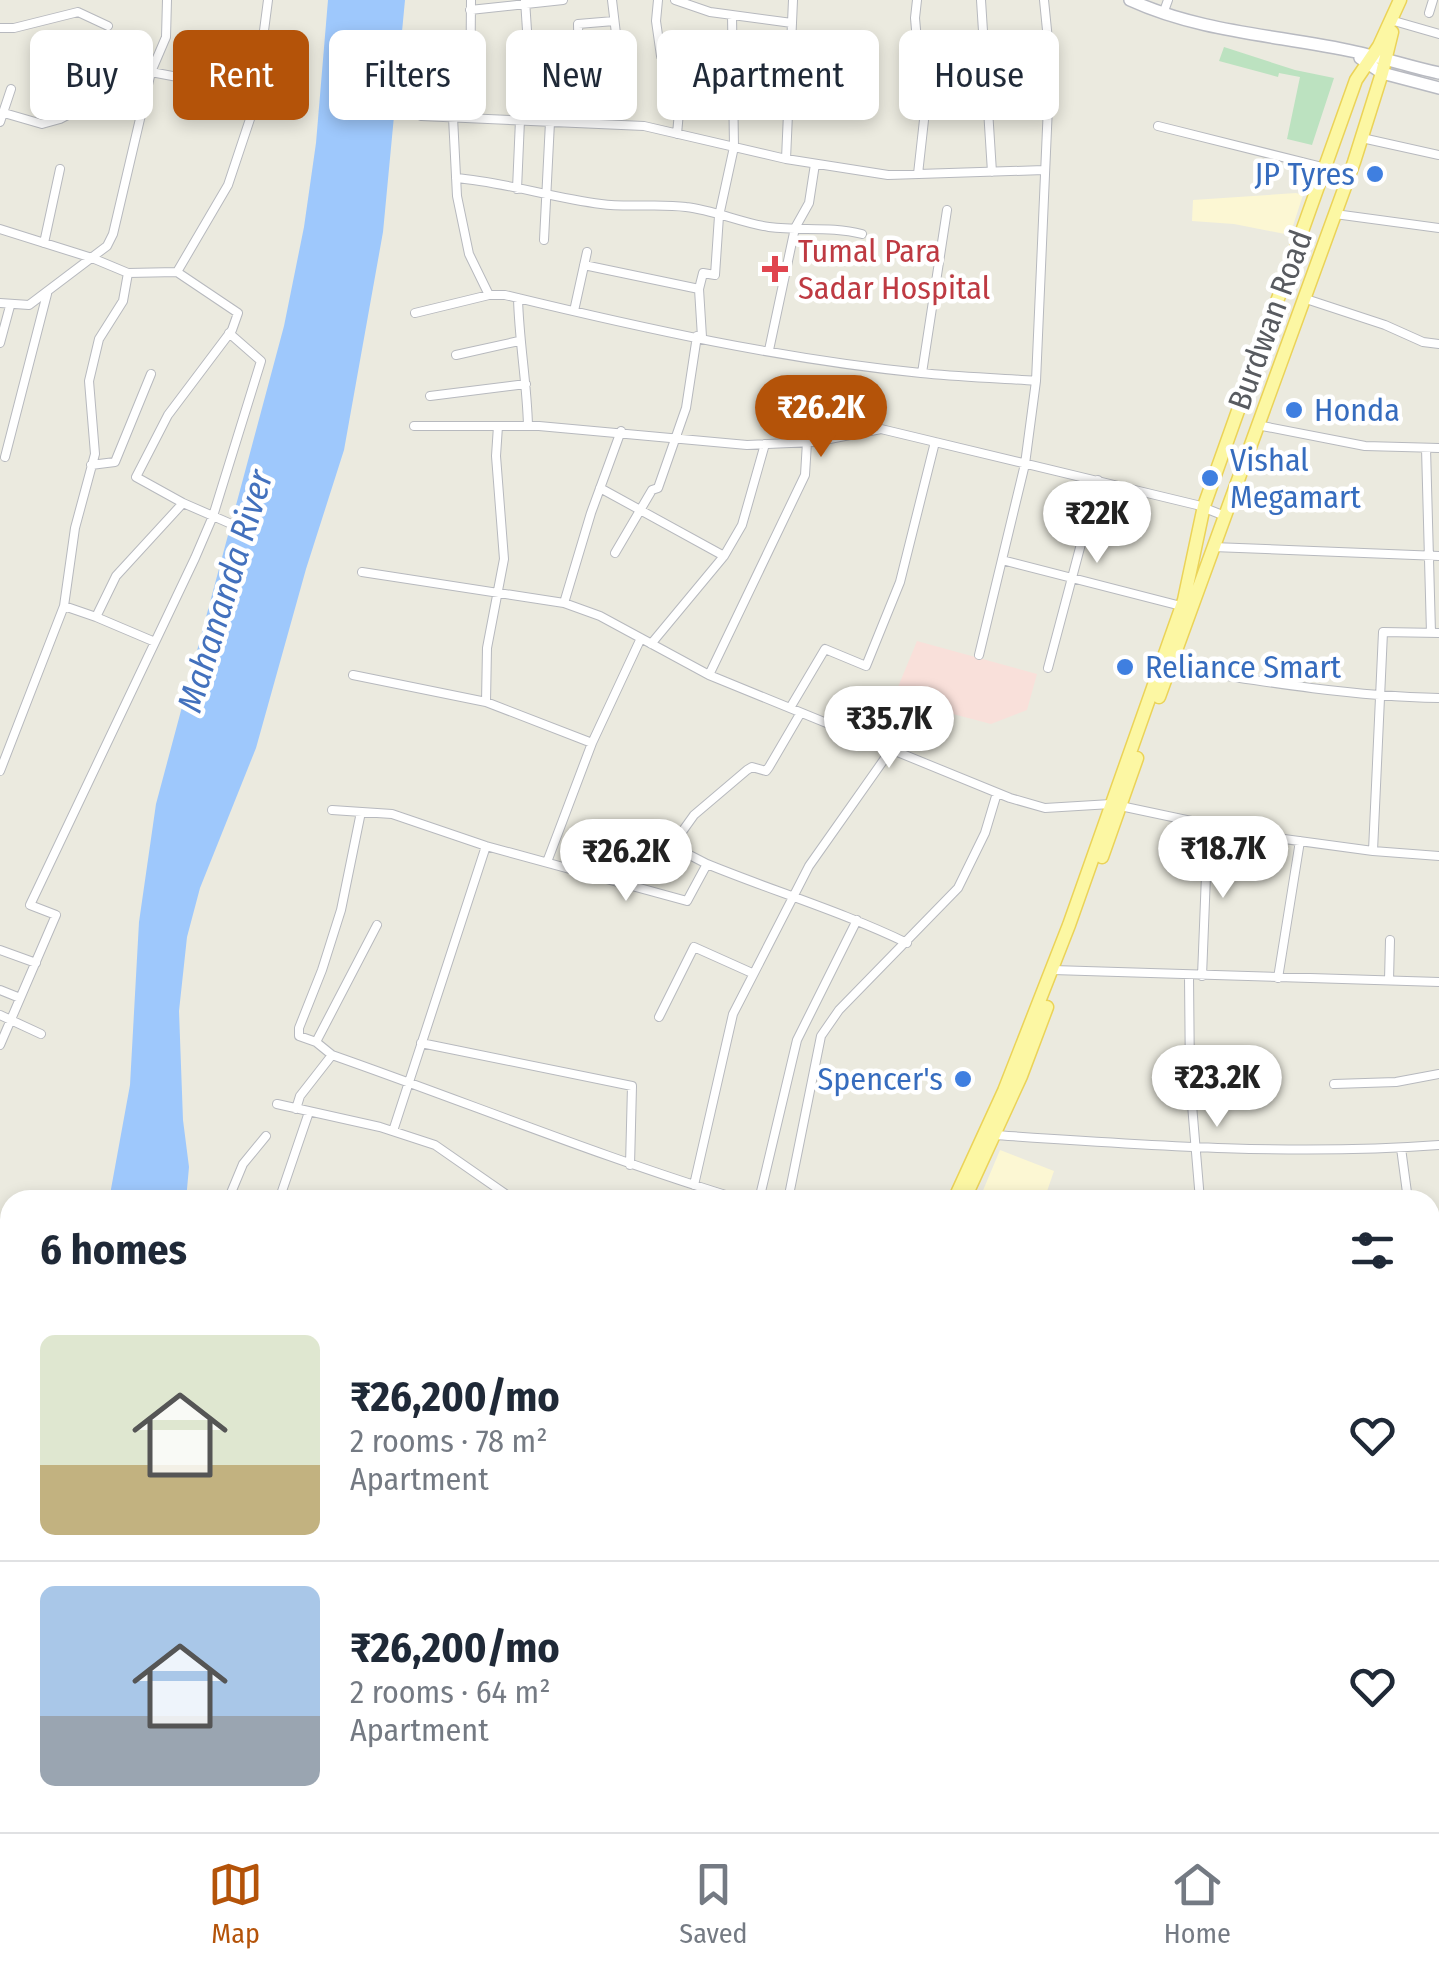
<!DOCTYPE html>
<meta charset="utf-8">
<style>
body{margin:0;font-family:"Fira Sans Condensed",sans-serif;background:#f6f6f7;color:#1f2937;height:100vh;display:flex;flex-direction:column;font-size:38px;white-space:nowrap}
*{box-sizing:border-box;margin:0}
p{font-size:32px;color:#747a83}
.icon{flex:none;width:55px;height:55px;fill:none;stroke:currentColor;stroke-width:2;stroke-linecap:round;stroke-linejoin:round}
.map{position:relative;flex:1;overflow:hidden}
.sheet{position:absolute;left:0px;top:1190px;width:1440px;height:642px;display:flex;flex-direction:column;background:#fff;border-radius:30px 30px 0 0;box-shadow:0 5px 15px #0003}
.sheet>*{flex:none}
.hud{position:absolute;left:30px;top:30px;width:1380px;height:90px;display:flex;gap:20px}
.price{position:absolute;translate:-50% -85px;padding:0 22px;border-radius:35px;background:#fff;color:#222;font-size:32px;line-height:65px;filter:drop-shadow(0 2px 5px #0008)}
.price::after{content:'';position:absolute;left:50%;top:60px;width:30px;height:22px;margin-left:-15px;background:inherit;clip-path:polygon(0 0,100% 0,50% 100%)}
.price.on{background:#b45309;color:#fff}
ul{padding:0;list-style:none}
li{display:flex;align-items:center;gap:30px;height:250px;padding:0 40px}
li+li{border-top:2px solid #e0e1e3}
li span{display:grid;place-items:center;flex:none;width:280px;height:200px;border-radius:15px;color:#555}
li>.icon{margin-inline-start:auto}
span .icon{width:120px;height:120px;fill:#fffc;stroke-width:1}
li b{font-size:42px}
h2{display:flex;justify-content:space-between;align-items:center;height:120px;padding:0 40px;font-size:42px}
.chip{padding:0 35px;border-radius:15px;background:#fff;box-shadow:0 5px 15px #0003;font-size:35px;line-height:90px}
.chip.on{background:#b45309;color:#fff}
.tab-bar{display:flex;justify-content:space-around;align-items:center;height:140px;border-top:2px solid #e0e1e3;background:#fff;font-size:28px;color:#747a83}
.tab-bar a{display:grid;justify-items:center;gap:5px}
.tab-bar .on{color:#b45309}
.map>svg:first-child{display:block}
.commercial{fill:#fcf7d3}
.medical{fill:#f9e0da}
.green{fill:#bce2c0}
.water{fill:#9ec8fc}
.lines{fill:none;stroke-linecap:round;stroke-linejoin:round}
.river{stroke:#9ec8fc;stroke-width:18}
.street-casing{stroke:#b7b9be;stroke-width:10}
.secondary-casing{stroke:#b8bac1;stroke-width:14}
.primary-casing{stroke:#ebd358;stroke-width:15}
.street{stroke:#fff;stroke-width:8}
.secondary{stroke:#fff;stroke-width:11}
.primary{stroke:#fcf7a3;stroke-width:12}
.shop-dot{fill:#3f7fe0;stroke:#fff;stroke-width:4}
.health-dot{fill:#e0444e;stroke:#fff;stroke-width:4}
.labels{text-anchor:middle;stroke-width:9;stroke-linejoin:round;paint-order:stroke}
.shop-label{font-size:32px;fill:#366cbe;stroke:#fff;text-anchor:start}
.health-label{font-size:32px;fill:#be3a42;stroke:#fff;text-anchor:start}
.street-label{font-size:32px;fill:#585b60;stroke:#fff}
.water-label{font-size:35px;font-style:italic;fill:#4371bd;stroke:#fff}
</style>
<div class="map">
<svg width="1439" height="1832" viewBox="0 0 1439 1832">
<rect width="100%" height="100%" fill="#ebeadf"/>
<path class="commercial" d="M1296,193L1303,195L1290,235L1234,224L1192,221L1193,200Z
M1000,1150L1054,1171L1044,1200H979Z"/>
<path class="medical" d="M917,641L1037,674L1027,710L991,724L949,713L947,718L893,699Z"/>
<path class="green" d="M1224,47L1295,70L1334,78L1312,145L1287,139L1300,77L1279,73L1278,77L1219,61Z"/>
<path class="water" d="M328,0H405L383,232L344,450L306,569L256,748L200,888L187,937L179,1011L183,1120L189,1167L186,1200H109L130,1085L139,922L156,804L284,326L304,227L316,143Z
M0,1273L10,1290V1611L0,1641Z"/>
<g class="lines">
<path class="river" d="M273,1822L276,1832"/>
<g class="street-casing">
<path id="street" d="M525,0L533,121
M612,0L619,59L628,60V91
M658,0L656,21L661,56H674L680,70L681,90L677,134
M675,0L710,12L792,23
M917,0L915,18L924,120L918,174
M981,0L992,172
M470,10L563,0
M1429,13L1433,0
M1163,14L1168,0
M1394,21L1439,34
M0,28H14L78,12L108,26
M4,113L42,124L60,119L151,72L231,87
M421,116L644,126L786,159L888,175L1044,170
M453,117L457,196L469,254L489,295
M470,118L471,0
M0,122L11,89
M580,123L578,24L614,21
M1158,126L1350,174
M1362,138L1439,155
M786,159L793,0
M456,178C505,182 552,198 601,204C629,208 658,203 686,207C714,210 741,223 769,227C800,231 831,226 862,234
M517,189L520,120
M1335,214L1439,228
M0,229L92,258L128,273L177,272L238,313L232,330L168,415L136,477L183,503L229,523
M544,240L550,122
M44,243L60,169
M584,265L699,289L702,337
M177,272L228,185L254,107L268,0
M699,289L703,273L715,275L719,216L734,147L732,15
M518,298C519,341 527,383 528,426
M1303,298L1385,325L1423,342L1439,344
M0,303L29,305L107,246L113,234L151,72L166,37L167,0
M574,311L587,252
M415,313L489,295H505C641,328 781,359 921,373C959,377 998,378 1036,381
M0,343L10,306
M769,350L795,228L809,203L815,164
M456,355L519,341
M922,373L947,210
M430,396L526,384
M1257,425L1365,446L1439,448
M414,426H539L747,445L814,442L881,429L1197,505L1225,516
M1426,448L1431,633
M5,457L47,294
M91,465L115,462L151,374
M600,488L724,556
M1213,547L1439,556
M615,553L652,490L658,488L686,408L697,336
M1002,560L1181,606
M362,572L564,603L600,616L709,675L1010,798L1045,808L1111,804L1262,836L1373,851L1439,856
M564,603L591,513L621,431
M64,606L96,617L116,576L183,503
M96,617L155,642
M651,644L724,556L742,525L765,444
M979,655L1025,464L1036,381L1050,60L1044,0
M1170,667C1259,681 1348,696 1439,698
M1048,668L1098,480
M353,675L486,702L592,743
M709,675L805,475L807,442
M486,702L487,648L504,559L496,456L498,426
M790,708L825,649L866,666L900,582L935,442
M0,771L64,606L75,528L95,454L89,381L99,339L123,301L128,273
M332,810L392,814L486,846L687,901L707,864C773,891 843,912 907,943
M1373,851L1383,632L1439,633
M547,862L592,743L641,638
M707,864L676,848L679,836L694,815L747,770L752,767L766,771L769,767L800,714
M0,950L36,963
M1053,970L1439,982
M1189,976L1190,1081L1200,1200
M1202,976L1208,825
M1278,978L1300,841
M1389,980L1390,940
M0,990L20,998
M0,1015L41,1034
M659,1017L694,947L752,973
M316,1042L377,925
M421,1043L632,1086L630,1165
M0,1045L56,915L30,905L195,558L213,516L261,361L229,333
M332,1055C469,1103 603,1158 742,1200
M1334,1084L1396,1082L1439,1074
M277,1104L380,1127L435,1145L514,1200
M296,1109L300,1096L332,1055L316,1042L299,1036V1028L322,970L341,910L361,812
M393,1131L486,846
M995,1135C1143,1145 1291,1156 1439,1145
M1401,1148L1408,1200
M694,1185L733,1014L809,866L890,751
M228,1200L243,1164L266,1136
M279,1200L309,1112
M759,1200L797,1040L857,920
M788,1200L821,1036L839,1010L958,888L985,833L997,793
M1430,1330L1439,1364
M0,1474L10,1473
M1430,1564L1439,1566
M7,1653L10,1654
M1430,1690L1439,1694
M0,1697L10,1698
M0,1746H10
M1430,1752L1439,1750
M0,1787L10,1788
M1430,1792L1439,1789
M213,1822L269,1828
M351,1822L352,1832
M962,1822L963,1832
M1077,1822L1079,1832
M1418,1822L1421,1832
M37,1825L86,1827L108,1832
M138,1832L142,1822
M196,1832L197,1822
M506,1832H511"/>
</g>
<g class="secondary-casing">
<path id="secondary" d="M1130,0C1202,33 1279,35 1356,52C1384,58 1411,67 1439,73
M1360,58L1382,73L1439,88
M1430,1385L1439,1383
M1430,1395L1439,1393"/>
</g>
<g class="primary-casing">
<path id="primary" d="M1159,697L1354,162L1382,73L1392,32
M1102,857L1137,758
M954,1200L1004,1091L1069,925L1184,600L1204,506L1356,80L1379,46L1400,0
M964,1200L1021,1076L1047,1007
M523,1832L530,1822"/>
</g>
<use href="#street" class="street"/>
<use href="#secondary" class="secondary"/>
<use href="#primary" class="primary"/>
</g>
<g class="shop-dot">
<circle cx="1375" cy="174" r="10"/>
<circle cx="1294" cy="410" r="10"/>
<circle cx="1210" cy="478" r="10"/>
<circle cx="1125" cy="667" r="10"/>
<circle cx="963" cy="1079" r="10"/>
</g>
<path class="health-dot" d="M770 254h10v10h10v10h-10v10h-10v-10h-10v-10h10z"/>
<g class="labels">
<g class="shop-label">
<text x="1355" y="185" text-anchor="end">JP Tyres</text>
<text x="1314" y="421">Honda</text>
<text x="1230" y="471">Vishal<tspan x="1230" dy="37">Megamart</tspan></text>
<text x="1145" y="678">Reliance Smart</text>
<text x="943" y="1090" text-anchor="end">Spencer's</text>
</g>
<g class="health-label">
<text x="798" y="262">Tumal Para<tspan x="798" dy="37">Sadar Hospital</tspan></text>
</g>
<g class="street-label">
<text transform="translate(1270 320) rotate(-70)" y="11">Burdwan Road</text>
</g>
<g class="water-label">
<text transform="translate(225 591) rotate(-73)" y="12">Mahananda River</text>
</g>
</g>
</svg>
<b class="price on" style="left:821px;top:460px">₹26.2K</b>
<b class="price" style="left:1097px;top:566px">₹22K</b>
<b class="price" style="left:889px;top:771px">₹35.7K</b>
<b class="price" style="left:1223px;top:901px">₹18.7K</b>
<b class="price" style="left:626px;top:904px">₹26.2K</b>
<b class="price" style="left:1217px;top:1130px">₹23.2K</b>
<div class="hud">
<a class="chip">Buy</a>
<a class="chip on">Rent</a>
<a class="chip">Filters</a>
<a class="chip">New</a>
<a class="chip">Apartment</a>
<a class="chip">House</a>
</div>
<section class="sheet">
<h2>6 homes<svg class="icon" aria-label="filters" viewBox="0 0 24 24"><path d="M4 7h16M4 17h16"/><circle cx="9" cy="7" r="2"/><circle cx="15" cy="17" r="2"/></svg></h2>
<ul>
<li><span style="background:linear-gradient(#dfe7d0 65%,#c2b280 0)"><svg class="icon" aria-label="home" viewBox="0 0 24 24"><path d="M3 11l9-7 9 7M6 9v11h12V9"/></svg></span><div><b>₹26,200/mo</b><p>2 rooms · 78 m²</p><p>Apartment</p></div><svg class="icon" aria-label="heart" viewBox="0 0 24 24"><path d="M12 20l-8-8c-3-5 5-10 8-4 3-6 11-1 8 4z"/></svg></li>
<li><span style="background:linear-gradient(#a9c7e8 65%,#9aa5b1 0)"><svg class="icon" aria-label="home" viewBox="0 0 24 24"><path d="M3 11l9-7 9 7M6 9v11h12V9"/></svg></span><div><b>₹26,200/mo</b><p>2 rooms · 64 m²</p><p>Apartment</p></div><svg class="icon" aria-label="heart" viewBox="0 0 24 24"><path d="M12 20l-8-8c-3-5 5-10 8-4 3-6 11-1 8 4z"/></svg></li>
</ul>
</section>
</div>
<nav class="tab-bar">
<a class="on"><svg class="icon" aria-label="map" viewBox="0 0 24 24"><path d="M3 6l6-2 6 2 6-2v14l-6 2-6-2-6 2zM9 4v14M15 6v14"/></svg>Map</a>
<a><svg class="icon" aria-label="saved" viewBox="0 0 24 24"><path d="M7 4h10v16l-5-4-5 4z"/></svg>Saved</a>
<a><svg class="icon" aria-label="home" viewBox="0 0 24 24"><path d="M3 11l9-7 9 7M6 9v11h12V9"/></svg>Home</a>
</nav>
